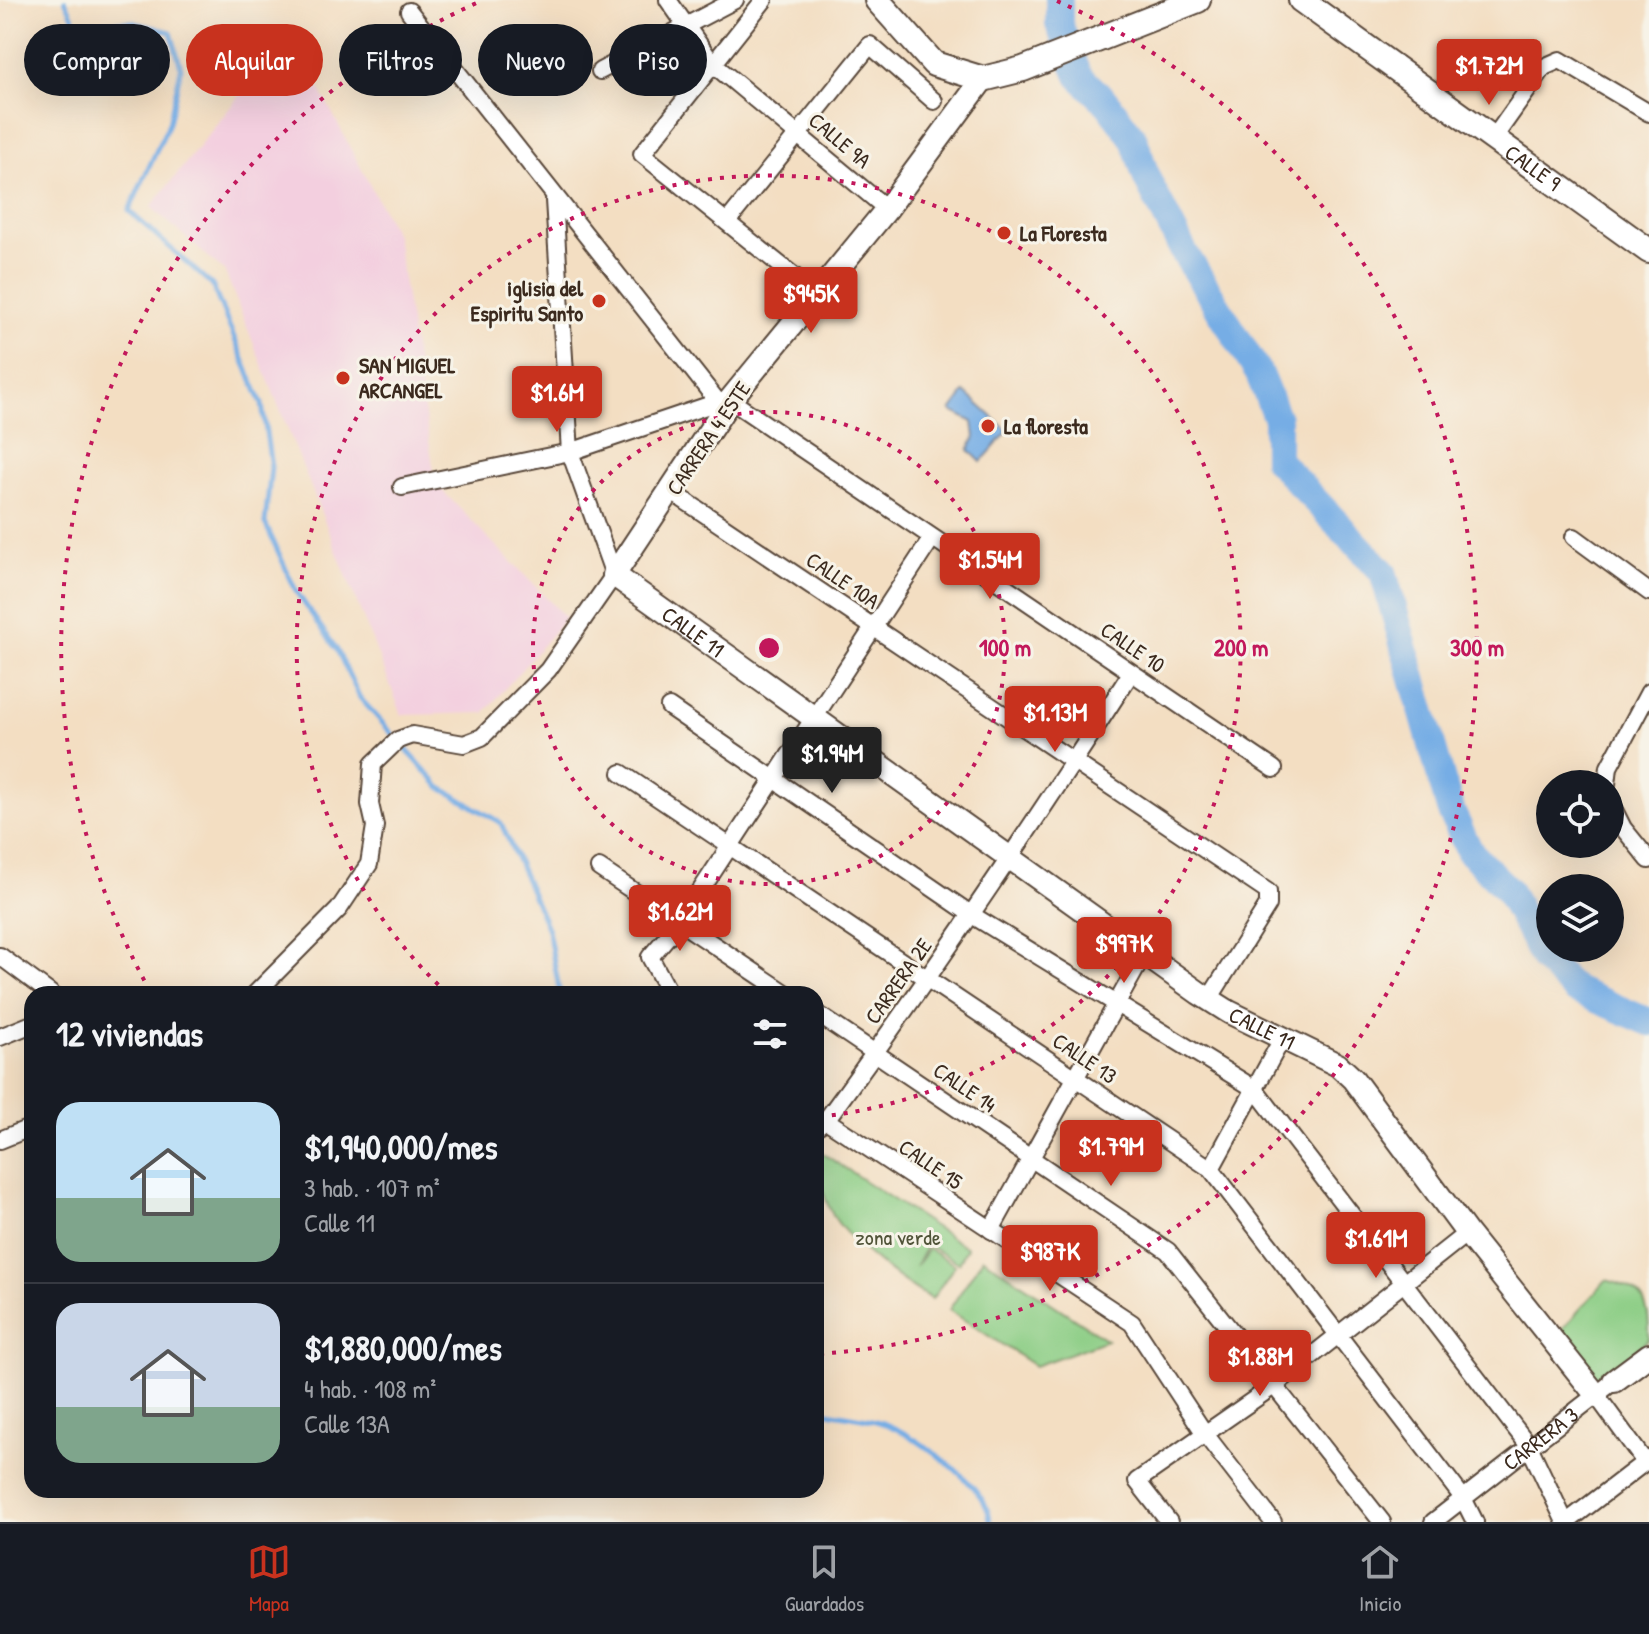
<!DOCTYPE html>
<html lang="es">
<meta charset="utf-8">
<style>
body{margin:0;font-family:"Patrick Hand",sans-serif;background:#242831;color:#f1f3f6;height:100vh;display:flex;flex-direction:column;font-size:30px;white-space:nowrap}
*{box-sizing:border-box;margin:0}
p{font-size:26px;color:#9ea1a6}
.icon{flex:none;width:44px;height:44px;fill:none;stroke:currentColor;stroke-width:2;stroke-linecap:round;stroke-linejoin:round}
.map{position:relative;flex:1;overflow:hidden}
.drawer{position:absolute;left:24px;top:986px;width:800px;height:512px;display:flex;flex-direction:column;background:#171b24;border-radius:24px;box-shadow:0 8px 32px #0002}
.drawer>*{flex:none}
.guide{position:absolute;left:24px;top:24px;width:800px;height:72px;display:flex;gap:16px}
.buttons{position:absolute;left:1536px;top:770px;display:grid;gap:16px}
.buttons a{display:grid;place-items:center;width:88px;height:88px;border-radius:50%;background:#171b24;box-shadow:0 8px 32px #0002;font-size:40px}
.price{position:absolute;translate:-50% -68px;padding:0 18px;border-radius:8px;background:#c8321e;color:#fff;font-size:26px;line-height:52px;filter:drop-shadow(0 2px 4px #0008)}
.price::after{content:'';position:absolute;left:50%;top:48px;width:24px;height:18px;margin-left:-12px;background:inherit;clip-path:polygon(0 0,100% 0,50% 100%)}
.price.current{background:#222;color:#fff}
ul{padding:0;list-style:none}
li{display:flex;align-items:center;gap:24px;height:200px;padding:0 32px}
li+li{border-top:2px solid #363941}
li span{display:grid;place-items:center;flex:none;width:224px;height:160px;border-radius:24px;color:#555}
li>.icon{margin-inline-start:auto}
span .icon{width:96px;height:96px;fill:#fffc;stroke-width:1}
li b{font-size:34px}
h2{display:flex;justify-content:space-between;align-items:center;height:96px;padding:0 32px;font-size:34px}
.pill{padding:0 28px;border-radius:36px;background:#171b24;box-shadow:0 8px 32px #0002;font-size:28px;line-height:72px}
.pill.current{background:#c8321e;color:#fff}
.tabs{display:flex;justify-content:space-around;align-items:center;height:112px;border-top:2px solid #363941;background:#171b24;font-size:22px;color:#9ea1a6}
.tabs a{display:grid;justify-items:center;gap:4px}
.tabs .current{color:#c8321e}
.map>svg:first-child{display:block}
.built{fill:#f3cfdf}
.green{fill:#8dce86;stroke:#647c52;stroke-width:2}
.water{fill:#76ade5;stroke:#586c82;stroke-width:2}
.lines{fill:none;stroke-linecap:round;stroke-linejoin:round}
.stream{stroke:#76ade5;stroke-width:5}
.river{stroke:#76ade5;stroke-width:28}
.minor-casing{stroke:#574537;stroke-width:20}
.tertiary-casing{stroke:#574537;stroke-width:26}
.secondary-casing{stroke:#574537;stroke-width:28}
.minor{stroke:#fff;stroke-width:16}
.tertiary{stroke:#fff;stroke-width:22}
.secondary{stroke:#fff;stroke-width:24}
.ring{fill:none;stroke:#c2185b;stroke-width:4;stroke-dasharray:4 8}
.poi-dot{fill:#c8321e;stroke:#f7f3e8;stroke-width:3}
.labels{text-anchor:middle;stroke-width:6;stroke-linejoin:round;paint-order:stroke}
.street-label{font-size:22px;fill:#3b2a1e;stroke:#f7f3e8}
.poi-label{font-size:22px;font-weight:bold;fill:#3b2a1e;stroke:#f7f3e8;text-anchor:start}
.park-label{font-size:22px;fill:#505338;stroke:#f7f3e8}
.centre{fill:#c2185b;stroke:#f7f3e8;stroke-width:4}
.ring-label{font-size:24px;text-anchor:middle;font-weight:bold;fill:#c2185b;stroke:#f7f3e8;stroke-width:6;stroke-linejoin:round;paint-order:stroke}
</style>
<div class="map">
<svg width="1649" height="1522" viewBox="0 0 1649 1522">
<rect width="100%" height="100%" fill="#f7f3e8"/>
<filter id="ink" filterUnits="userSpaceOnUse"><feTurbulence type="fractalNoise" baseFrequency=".0125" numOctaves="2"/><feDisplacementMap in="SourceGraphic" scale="16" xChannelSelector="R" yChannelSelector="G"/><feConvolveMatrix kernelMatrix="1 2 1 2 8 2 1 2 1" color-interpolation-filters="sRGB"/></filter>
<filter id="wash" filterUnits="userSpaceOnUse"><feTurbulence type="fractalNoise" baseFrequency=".006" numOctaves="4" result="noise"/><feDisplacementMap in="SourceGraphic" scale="32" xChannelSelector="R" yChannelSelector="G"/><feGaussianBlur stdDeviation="1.8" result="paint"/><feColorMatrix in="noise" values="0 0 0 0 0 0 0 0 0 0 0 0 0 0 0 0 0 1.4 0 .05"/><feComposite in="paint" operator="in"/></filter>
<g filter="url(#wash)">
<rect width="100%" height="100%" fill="#f3dec2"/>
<path class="built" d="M290,32L396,235L436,484L566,618L484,713L402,715L225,272L151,207Z"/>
<path class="green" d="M816,1149L967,1248L959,1263L927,1245L915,1267L928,1249L955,1265L932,1299C904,1284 854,1246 836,1220C824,1202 816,1170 816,1149Z
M983,1258L1107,1340L1035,1366L949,1310Z
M1606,1280C1645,1290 1649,1300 1649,1339L1592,1388L1555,1337Z"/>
<path class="water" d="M965,392L1008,431L981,462L969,450L975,437L973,422L951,411Z"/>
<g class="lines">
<path class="stream" d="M65,0L76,23L131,22L171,32L181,68L169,123L129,211L212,285L262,404L271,467L265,523L297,593L337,650L360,698L440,787L501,823L548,930L560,994
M816,1409C839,1416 868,1416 890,1426C919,1438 991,1489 990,1522"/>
<path class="river" d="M1059,0V24L1079,76L1108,104L1134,139L1147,179L1184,252L1259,374L1277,419V460L1383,572L1450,809L1470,852L1508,890L1544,960L1575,990L1649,1022"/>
</g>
</g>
<g filter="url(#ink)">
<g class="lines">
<g class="minor-casing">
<g id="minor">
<path d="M668,0L713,64L887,209"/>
<path d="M764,0L642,154L815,293"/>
<path d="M409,11L718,402L730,400L1274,769"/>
<path d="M600,71L735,0"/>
<path d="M1493,139L1544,67L1560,60L1649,113"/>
<path d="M727,222L870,45L934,101"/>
<path d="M402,487L570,452L718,402"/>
<path d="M672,492L1268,892V905L1209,999"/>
<path d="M1574,537L1649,592"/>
<path d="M669,707L972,915L1255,1089L1529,1446L1565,1522"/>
<path d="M621,773L1211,1169L1463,1498L1475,1522"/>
<path d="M1607,784L1609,767L1649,692"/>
<path d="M1610,802L1623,828L1649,860"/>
<path d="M599,868L787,994"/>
<path d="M0,956L51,994"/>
<path d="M255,994L339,909L369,864L375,826L370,804L373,764L398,740L412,735L464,744L482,737L548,670L614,575L570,452L554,200"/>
<path d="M670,994L650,957L680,922L932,538"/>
<path d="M816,1013L1168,1251L1382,1522"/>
<path d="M0,1037L32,1024"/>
<path d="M826,1120L1132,1323L1205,1434L1273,1522"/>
<path d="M816,1127L826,1120C933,974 1033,825 1131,673"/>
<path d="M0,1140L32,1127"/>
<path d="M1211,1169L1282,1039"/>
<path d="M991,1230L1144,954"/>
<path d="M1597,1396L1645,1462"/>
<path d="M1169,1522L1137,1481L1275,1385L1467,1233"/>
<path id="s1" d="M1433,1522L1614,1381"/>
<path d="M1567,1522L1649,1459"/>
</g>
</g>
<g class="tertiary-casing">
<g id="tertiary">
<path id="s2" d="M983,79L887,209L730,400L614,575L1199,993L1229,1012L1338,1065L1353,1079L1467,1233L1597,1396"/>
<path d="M1614,1381L1649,1355"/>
</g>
</g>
<g class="secondary-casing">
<g id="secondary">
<path d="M877,0L934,64L983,79L1023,69L1198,0"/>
<path id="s3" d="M1301,0L1649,251"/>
</g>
</g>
<use href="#minor" class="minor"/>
<use href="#tertiary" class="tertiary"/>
<use href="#secondary" class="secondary"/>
</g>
</g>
<g class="ring">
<circle cx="769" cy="648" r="236"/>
<path d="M447 993A472 472 0 1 1 818 1117"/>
<path d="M150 991A708 708 0 0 1 481 1M1057 1A708 708 0 0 1 818 1354"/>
</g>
<g class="poi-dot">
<circle cx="1004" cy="233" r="8"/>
<circle cx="599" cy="301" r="8"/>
<circle cx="343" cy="378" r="8"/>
<circle cx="988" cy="426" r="8"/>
</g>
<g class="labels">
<g class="street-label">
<text transform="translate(840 140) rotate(40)" y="8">CALLE 9A</text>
<text dy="8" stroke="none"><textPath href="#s3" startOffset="286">CALLE 9</textPath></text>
<text transform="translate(708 438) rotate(-56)" y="8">CARRERA 4 ESTE</text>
<text transform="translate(843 580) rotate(34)" y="8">CALLE 10A</text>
<text dy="8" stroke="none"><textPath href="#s2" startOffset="716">CALLE 11</textPath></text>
<text transform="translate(1133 647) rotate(34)" y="8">CALLE 10</text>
<text transform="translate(898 981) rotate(-55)" y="8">CARRERA 2E</text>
<text dy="8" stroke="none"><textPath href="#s2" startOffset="1410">CALLE 11</textPath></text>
<text transform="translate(1085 1058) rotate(34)" y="8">CALLE 13</text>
<text transform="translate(965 1087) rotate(34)" y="8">CALLE 14</text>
<text transform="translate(931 1164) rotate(34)" y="8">CALLE 15</text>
<text dy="8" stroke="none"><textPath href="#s1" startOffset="136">CARRERA 3</textPath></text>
</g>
<g class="poi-label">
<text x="1020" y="241">La Floresta</text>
<text x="583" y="296" text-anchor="end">iglisia del<tspan x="583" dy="25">Espiritu Santo</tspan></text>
<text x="359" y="373">SAN MIGUEL<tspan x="359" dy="25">ARCANGEL</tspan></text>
<text x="1004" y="434">La floresta</text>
</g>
<g class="park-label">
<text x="898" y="1245">zona verde</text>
</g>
</g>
<circle cx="769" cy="648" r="12" class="centre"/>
<g class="ring-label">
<text x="1005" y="656">100 m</text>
<text x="1241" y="656">200 m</text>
<text x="1477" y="656">300 m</text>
</g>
</svg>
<div class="buttons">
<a><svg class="icon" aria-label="locate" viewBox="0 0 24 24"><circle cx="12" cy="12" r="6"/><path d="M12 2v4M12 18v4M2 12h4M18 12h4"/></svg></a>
<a><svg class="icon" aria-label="layers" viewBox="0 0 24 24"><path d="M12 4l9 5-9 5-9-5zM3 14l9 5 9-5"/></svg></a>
</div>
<b class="price" style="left:1489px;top:107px">$1.72M</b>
<b class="price" style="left:811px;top:335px">$945K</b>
<b class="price" style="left:557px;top:434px">$1.6M</b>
<b class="price" style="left:990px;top:601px">$1.54M</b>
<b class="price" style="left:1055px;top:754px">$1.13M</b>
<b class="price current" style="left:832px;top:795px">$1.94M</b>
<b class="price" style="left:680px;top:953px">$1.62M</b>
<b class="price" style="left:1124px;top:985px">$997K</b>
<b class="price" style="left:1111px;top:1188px">$1.79M</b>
<b class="price" style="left:1376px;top:1280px">$1.61M</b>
<b class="price" style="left:1050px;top:1293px">$987K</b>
<b class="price" style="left:1260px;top:1398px">$1.88M</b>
<div class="guide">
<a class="pill">Comprar</a>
<a class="pill current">Alquilar</a>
<a class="pill">Filtros</a>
<a class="pill">Nuevo</a>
<a class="pill">Piso</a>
</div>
<section class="drawer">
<h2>12 viviendas<svg class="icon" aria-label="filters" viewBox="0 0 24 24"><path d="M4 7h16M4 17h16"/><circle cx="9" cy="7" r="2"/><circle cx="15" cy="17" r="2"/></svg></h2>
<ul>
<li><span style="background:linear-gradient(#bfe0f5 60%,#7fa58c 0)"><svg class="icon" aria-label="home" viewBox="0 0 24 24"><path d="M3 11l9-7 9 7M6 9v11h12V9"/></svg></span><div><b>$1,940,000/mes</b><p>3 hab. · 107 m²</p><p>Calle 11</p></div></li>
<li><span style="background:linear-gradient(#c9d6e8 65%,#7fa58c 0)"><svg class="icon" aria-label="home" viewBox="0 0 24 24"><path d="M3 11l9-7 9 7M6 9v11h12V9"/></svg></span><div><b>$1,880,000/mes</b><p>4 hab. · 108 m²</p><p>Calle 13A</p></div></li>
</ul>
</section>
</div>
<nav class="tabs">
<a class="current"><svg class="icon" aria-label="map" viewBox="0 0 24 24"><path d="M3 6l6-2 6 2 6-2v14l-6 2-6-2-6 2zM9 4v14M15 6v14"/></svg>Mapa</a>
<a><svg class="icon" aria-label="saved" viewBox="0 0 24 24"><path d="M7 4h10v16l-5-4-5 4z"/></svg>Guardados</a>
<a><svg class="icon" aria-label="home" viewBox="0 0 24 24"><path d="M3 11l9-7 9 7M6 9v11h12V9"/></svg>Inicio</a>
</nav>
